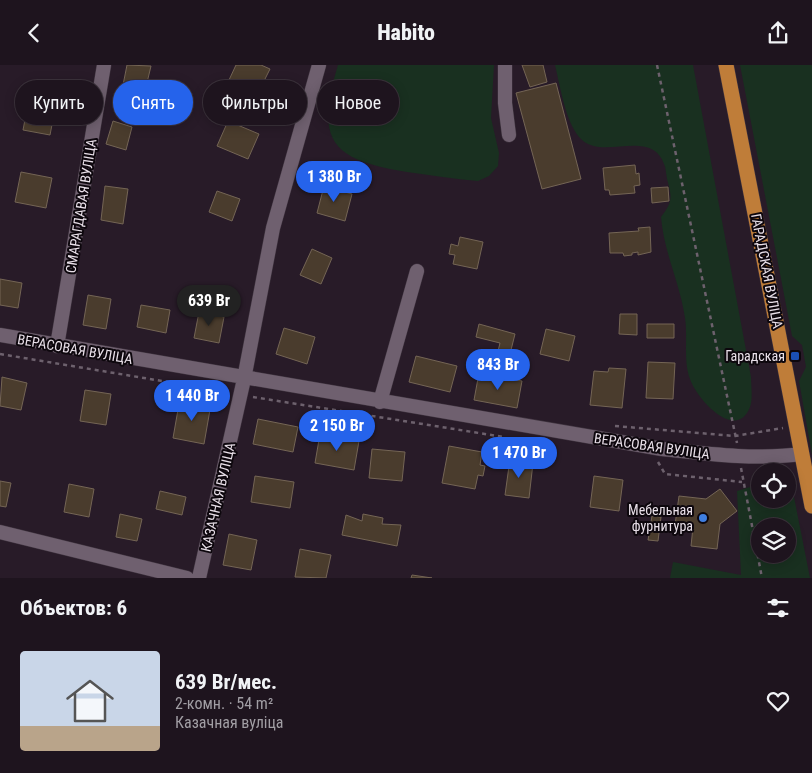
<!DOCTYPE html>
<html lang="ru">
<meta charset="utf-8">
<style>
body{margin:0;font-family:"Roboto Condensed",sans-serif;background:#2b212b;color:#f1f3f6;height:100vh;display:flex;flex-direction:column;font-size:19px;white-space:nowrap}
*{box-sizing:border-box;margin:0}
p{font-size:16px;color:#a19ea4}
.icon{flex:none;width:28px;height:28px;fill:none;stroke:currentColor;stroke-width:2;stroke-linecap:round;stroke-linejoin:round}
.map{position:relative;height:513px;overflow:hidden}
.sheet{display:flex;flex-direction:column;background:#1e141e;flex:1}
.sheet>*{flex:none}
.guide{position:absolute;left:15px;top:15px;width:500px;height:45px;display:flex;gap:10px}
.tools{position:absolute;left:751px;top:398px;display:grid;gap:10px}
.tools a{display:grid;place-items:center;width:45px;height:45px;border-radius:50%;background:#1e141e;box-shadow:0 2px 12px #0003,0 0 0 1px #3c333c;font-size:25px}
.price{position:absolute;translate:-50% -42px;padding:0 11px;border-radius:18px;background:#2563eb;color:#fff;font-size:16px;line-height:32px;filter:drop-shadow(0 1px 2px #0008)}
.price::after{content:'';position:absolute;left:50%;top:30px;width:15px;height:11px;margin-left:-8px;background:inherit;clip-path:polygon(0 0,100% 0,50% 100%)}
.price.active{background:#222;color:#fff}
ul{padding:0;list-style:none}
li{display:flex;align-items:center;gap:15px;height:125px;padding:0 20px}
li span{display:grid;place-items:center;flex:none;width:140px;height:100px;border-radius:5px;color:#555}
li>.icon{margin-inline-start:auto}
span .icon{width:60px;height:60px;fill:#fffc;stroke-width:1}
li b{font-size:21px}
h2{display:flex;justify-content:space-between;align-items:center;height:60px;padding:0 20px;font-size:21px}
.chip{padding:0 18px;border-radius:22px;background:#1e141e;box-shadow:0 2px 12px #0003,0 0 0 1px #3c333c;font-size:18px;line-height:45px}
.chip.active{background:#2563eb;color:#fff}
header{display:flex;justify-content:space-between;align-items:center;height:65px;padding:0 20px;background:#1e141e;font-size:22px;font-weight:800}
.map>svg:first-child{display:block}
.green{fill:#193020;fill-rule:evenodd}
.building{fill:#4a3c2d;stroke:#746555}
.lines{fill:none;stroke-linecap:round;stroke-linejoin:round}
.minor-casing{stroke:#403540;stroke-width:15}
.major-casing{stroke:#403540;stroke-width:16}
.path{stroke:#6d616d;stroke-width:2.5;stroke-dasharray:4 4;stroke-linecap:butt}
.minor{stroke:#6f606f;stroke-width:14}
.major{stroke:#bf7d39;stroke-width:15}
.transit-dot{fill:#1a4fb4;stroke:#0d070d;stroke-width:2}
.shop-dot{fill:#3f7fe0;stroke:#0d070d;stroke-width:2}
.labels{text-anchor:middle;stroke-width:4;stroke-linejoin:round;paint-order:stroke}
.street-label{font-size:14px;fill:#e9e0e9;stroke:#0d070d}
.poi-label{font-size:14px;fill:#e9e0e9;stroke:#0d070d;text-anchor:end}
</style>
<header><svg class="icon" aria-label="back" viewBox="0 0 24 24"><path d="M15 5l-7 7 7 7"/></svg>Habito<svg class="icon" aria-label="share" viewBox="0 0 24 24"><path d="M12 15V3M7 8l5-5 5 5M5 13v7h14v-7"/></svg></header>
<div class="map">
<svg width="812" height="513" viewBox="0 0 812 513">
<rect width="100%" height="100%" fill="#281b28"/>
<path class="green" d="M338,0H494L491,53L499,88L498,101L489,111L478,116C454,114 431,110 407,107C330,95 315,75 338,0Z
M555,0H693L751,312C751,321 753,334 750,342C736,378 696,333 690,314C683,295 688,273 685,253C680,218 664,188 661,152C673,137 672,132 667,114C666,109 666,103 664,99C651,63 604,95 582,75C566,61 560,20 555,0Z
M740,0H812V390L799,316L806,302L802,280L792,271Z
M760,419V434H788V419L794,432L810,513H670L673,497L741,510L737,426ZM760,461H788V489H760Z"/>
<path class="building" d="M127,0L151,1L145,26L123,20Z
M236,0H261L270,4L258,28L229,15Z
M522,0H543L547,17L530,22Z
M556,18L581,114L542,124L516,28Z
M28,39L55,44L50,70L23,65Z
M113,56L132,62L126,85L106,79Z
M228,56L259,69L248,94L217,81Z
M635,100L636,109L639,108L640,120L634,121L635,128L610,130L609,125H605L603,103Z
M21,107L52,113L46,143L15,137Z
M105,121L128,124L123,159L101,155Z
M324,121L352,129L345,156L317,148Z
M668,122L669,136L652,138L651,123Z
M217,126L240,134L232,156L209,147Z
M650,162L651,187L638,190V187L632,188V190L624,191L623,188H610L609,168L639,166L638,163Z
M460,172L483,177L477,204L453,199L455,190L449,189L451,179L458,181Z
M312,184L332,193L321,219L300,210Z
M0,214L22,218L18,243L0,240Z
M88,230L111,234L106,264L83,260Z
M141,240L170,245L166,268L137,262Z
M199,247L224,252L219,278L194,273Z
M620,249H637V270L619,269Z
M479,259L515,269L509,293L497,290L500,278L476,272Z
M647,259H674V273H647Z
M284,263L315,272L307,299L276,289Z
M546,264L575,271L569,296L540,289Z
M416,291L457,301L450,327L409,317Z
M648,297L675,298L673,334L646,333Z
M609,303L626,304L622,343L590,340L594,306L608,307Z
M479,308L522,316L517,343L474,335Z
M2,312L27,318L21,345L0,341Z
M85,325L111,329L106,360L80,356Z
M193,336L211,339L204,379L173,373L179,339L192,342Z
M258,354L298,362L293,387L253,379Z
M320,369L359,376L354,405L315,398Z
M449,381L482,387L480,400L485,401L483,411L478,410L475,424L442,418Z
M372,384L405,387L402,416L369,413Z
M510,394L533,398L529,433L505,430Z
M255,411L294,417L290,443L251,437Z
M594,411L623,415L619,446L590,442Z
M0,416L11,418L6,442L0,441Z
M69,419L94,424L89,452L64,447Z
M720,424L737,446L720,459L717,484L691,481L693,462L675,460L679,431L706,434Z
M160,426L186,432L182,450L156,444Z
M120,449L142,454L137,476L116,472Z
M363,449L383,453L382,459L401,460L397,481L342,470L346,450L362,456Z
M652,451L661,452L658,476L648,475Z
M229,469L257,475L251,505L223,500Z
M300,484L331,490L326,513L295,512Z
M412,510L432,513H411Z"/>
<g class="lines">
<g class="minor-casing">
<path id="minor" d="M505,0V38L509,70
M0,270L662,384C709,389 755,395 802,389
M57,281L104,0
M380,337L417,206
M0,467L187,513
M199,513L244,314L273,163L319,0"/>
</g>
<g class="major-casing">
<path id="major" d="M726,0L812,441"/>
</g>
<path class="path" d="M657,0L737,378
M0,289L228,327
M253,332L504,372
M615,361L735,371L783,363
M658,397L665,409L742,417
M741,403L762,513"/>
<use href="#minor" class="minor"/>
<use href="#major" class="major"/>
</g>
<rect class="transit-dot" x="790" y="286" width="10" height="10" rx="2.5"/>
<circle class="shop-dot" cx="703" cy="453" r="5"/>
<g class="labels">
<g class="street-label">
<text transform="translate(81 141) rotate(-81)" y="5">СМАРАГДАВАЯ ВУЛІЦА</text>
<text transform="translate(767 206) rotate(79)" y="5">ГАРАДСКАЯ ВУЛІЦА</text>
<text transform="translate(75 284) rotate(10)" y="5">ВЕРАСОВАЯ ВУЛІЦА</text>
<text transform="translate(652 381) rotate(8)" y="5">ВЕРАСОВАЯ ВУЛІЦА</text>
<text transform="translate(218 432) rotate(-77)" y="5">КАЗАЧНАЯ ВУЛІЦА</text>
</g>
<g class="poi-label">
<text x="785" y="296">Гарадская</text>
<text x="693" y="450">Мебельная<tspan x="693" dy="16">фурнитура</tspan></text>
</g>
</g>
</svg>
<div class="tools">
<a><svg class="icon" aria-label="locate" viewBox="0 0 24 24"><circle cx="12" cy="12" r="6"/><path d="M12 2v4M12 18v4M2 12h4M18 12h4"/></svg></a>
<a><svg class="icon" aria-label="layers" viewBox="0 0 24 24"><path d="M12 4l9 5-9 5-9-5zM3 14l9 5 9-5"/></svg></a>
</div>
<b class="price" style="left:334px;top:138px">1 380 Br</b>
<b class="price active" style="left:209px;top:262px">639 Br</b>
<b class="price" style="left:498px;top:326px">843 Br</b>
<b class="price" style="left:192px;top:357px">1 440 Br</b>
<b class="price" style="left:337px;top:387px">2 150 Br</b>
<b class="price" style="left:519px;top:414px">1 470 Br</b>
<div class="guide">
<a class="chip">Купить</a>
<a class="chip active">Снять</a>
<a class="chip">Фильтры</a>
<a class="chip">Новое</a>
</div>
</div>
<section class="sheet">
<h2>Объектов: 6<svg class="icon" aria-label="filters" viewBox="0 0 24 24"><path d="M4 7h16M4 17h16"/><circle cx="9" cy="7" r="2"/><circle cx="15" cy="17" r="2"/></svg></h2>
<ul>
<li><span style="background:linear-gradient(#c9d6e8 75%,#b9a48a 0)"><svg class="icon" aria-label="home" viewBox="0 0 24 24"><path d="M3 11l9-7 9 7M6 9v11h12V9"/></svg></span><div><b>639 Br/мес.</b><p>2-комн. · 54 m²</p><p>Казачная вуліца</p></div><svg class="icon" aria-label="heart" viewBox="0 0 24 24"><path d="M12 20l-8-8c-3-5 5-10 8-4 3-6 11-1 8 4z"/></svg></li>
</ul>
</section>
